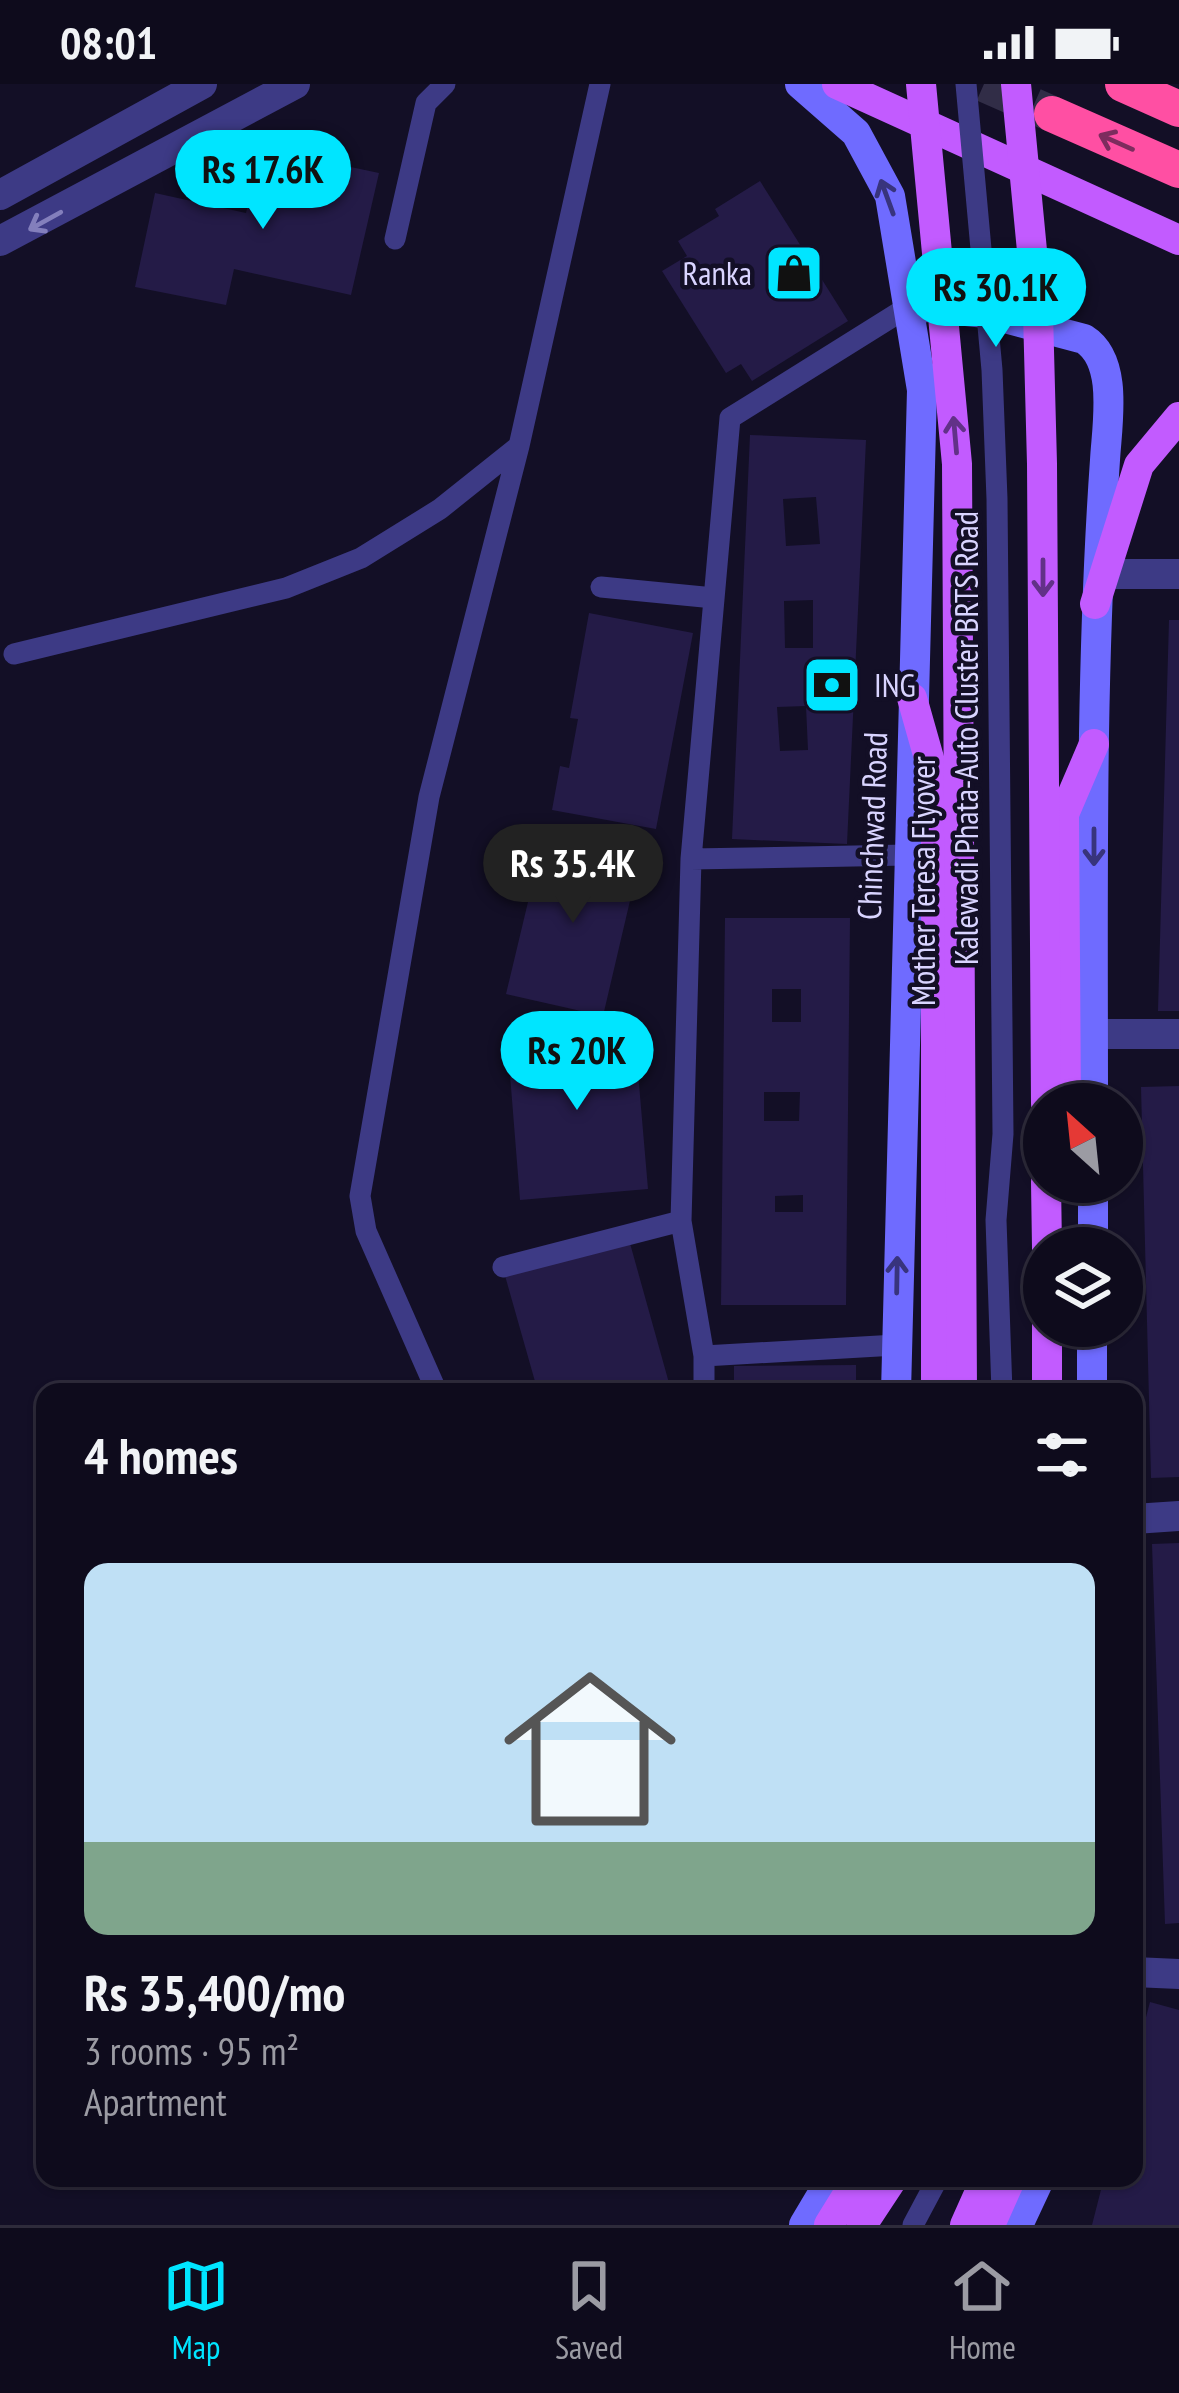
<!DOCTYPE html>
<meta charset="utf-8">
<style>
body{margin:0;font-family:"PT Sans Narrow",sans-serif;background:#171425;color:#f1f3f6;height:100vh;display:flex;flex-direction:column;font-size:45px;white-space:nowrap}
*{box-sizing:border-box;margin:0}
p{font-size:39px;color:#9b9ba3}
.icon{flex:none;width:66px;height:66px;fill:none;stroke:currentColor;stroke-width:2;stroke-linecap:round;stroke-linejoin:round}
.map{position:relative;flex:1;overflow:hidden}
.details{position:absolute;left:36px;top:1299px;width:1107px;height:804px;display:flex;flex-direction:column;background:#0e0b1c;border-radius:24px;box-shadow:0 3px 9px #0004,0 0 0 3px #2e2b3b}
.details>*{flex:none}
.needle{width:78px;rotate:333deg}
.tools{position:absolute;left:1023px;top:999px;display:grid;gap:24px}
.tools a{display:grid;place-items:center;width:120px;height:120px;border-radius:50%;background:#0e0b1c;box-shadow:0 3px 9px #0004,0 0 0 3px #2e2b3b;font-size:60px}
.price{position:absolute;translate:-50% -102px;padding:0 27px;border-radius:42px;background:#00e5ff;color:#111;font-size:39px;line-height:78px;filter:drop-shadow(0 3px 6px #0008)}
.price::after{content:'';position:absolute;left:50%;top:72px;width:36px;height:27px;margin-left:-18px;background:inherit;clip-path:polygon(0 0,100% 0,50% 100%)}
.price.active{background:#222;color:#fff}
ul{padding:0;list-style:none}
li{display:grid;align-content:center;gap:24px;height:636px;padding:0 48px}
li+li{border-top:3px solid #2e2b3b}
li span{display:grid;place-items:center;height:372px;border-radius:24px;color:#555}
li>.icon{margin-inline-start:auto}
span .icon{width:216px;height:216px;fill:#fffc;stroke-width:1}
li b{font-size:51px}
h2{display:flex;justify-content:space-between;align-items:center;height:144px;padding:0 48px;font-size:51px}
.status{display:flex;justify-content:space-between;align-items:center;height:84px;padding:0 60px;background:#0e0b1c;direction:ltr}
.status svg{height:33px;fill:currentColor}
.dock{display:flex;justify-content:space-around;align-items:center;height:168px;border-top:3px solid #2e2b3b;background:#0e0b1c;font-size:33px;color:#9b9ba3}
.dock a{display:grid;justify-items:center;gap:6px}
.dock .active{color:#00e5ff}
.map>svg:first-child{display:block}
.building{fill:#241b47;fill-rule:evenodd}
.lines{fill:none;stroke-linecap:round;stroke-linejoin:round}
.highway-tunnel{stroke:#312d47;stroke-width:36;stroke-dasharray:36 18;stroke-linecap:butt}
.lane{stroke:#3d3a85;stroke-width:21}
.street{stroke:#3d3a85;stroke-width:30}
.secondary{stroke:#6f6bff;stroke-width:30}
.primary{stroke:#c25bff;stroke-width:30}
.highway{stroke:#ff4fa3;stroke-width:36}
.lane-bridge{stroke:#3d3a85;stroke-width:21}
.primary-bridge{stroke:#c25bff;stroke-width:30}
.oneway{stroke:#7d2c5e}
.oneway2{stroke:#38347d}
.oneway3{stroke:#837fbc}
.oneway4{stroke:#623188}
.labels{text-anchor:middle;stroke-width:9;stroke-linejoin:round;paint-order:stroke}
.poi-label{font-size:33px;fill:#d9d4ff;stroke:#130f26;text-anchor:end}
.street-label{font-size:33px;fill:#d9d4ff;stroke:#130f26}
</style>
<div class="status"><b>08:01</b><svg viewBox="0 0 49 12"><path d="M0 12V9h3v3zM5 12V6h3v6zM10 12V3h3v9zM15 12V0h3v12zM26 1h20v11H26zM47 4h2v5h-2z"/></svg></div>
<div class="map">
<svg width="1179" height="2141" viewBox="0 0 1179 2141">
<rect width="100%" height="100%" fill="#130f26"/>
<path class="building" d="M261,64L379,89L351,211L234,185L226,221L135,203L155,109L246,129Z
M760,97L848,237L752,297L741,280L726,289L662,187L687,172L678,157L719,132L715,125Z
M750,351L866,356L847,760L732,755ZM816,413L820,460L786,462L783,415ZM813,516V564H785L784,517ZM806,622L808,666L780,667L777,623Z
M589,529L693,549L656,745L552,726L560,682L569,684L578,635L570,634Z
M1169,536H1179V927H1158Z
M544,751L640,774L603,932L506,910Z
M725,834H850L846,1221H721ZM772,905H801V938H772ZM764,1008H800L799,1037H764ZM803,1111V1128H775V1112Z
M634,942L648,1105L520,1116L507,953Z
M1179,1002V1393L1151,1394L1141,1003Z
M626,1145L669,1299L639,1308H538L502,1181Z
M856,1281V1308H734V1282Z
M1179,1459V1839L1165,1840L1152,1460Z
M1150,1918L1179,1926V2141H1092L1104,2094H1134V1979Z"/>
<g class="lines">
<path class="highway-tunnel" d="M984,0L1052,30"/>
<path class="lane" d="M395,155L426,19L445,0
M601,503L714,514
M14,570L286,504L361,474L440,425L519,362L600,0
M691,775L907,771
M503,1183L681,1137
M704,1272L896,1261
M437,1308L366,1147L360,1112L429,713L519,362
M704,1308V1272L681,1137L691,775L730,334L911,221
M913,2141L938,2094"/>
<path class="street" d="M0,111L202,0
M0,157L295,0
M1105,490H1179
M1093,950H1179
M1134,1435L1179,1432
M1134,1888L1179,1890"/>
<path class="secondary" d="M800,0L856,49L890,112L922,306L896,1308
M917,222L986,229L1084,255C1119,277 1107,340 1105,376C1090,590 1093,805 1093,1020
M1093,1164V1098
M1092,1308V1242
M804,2141L832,2094
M1018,2141L1040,2094"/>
<path class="primary" d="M837,0L1179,156
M1095,520L1139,381L1179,333
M912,614L936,699V1308
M1066,1020L1064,730L1094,660
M1046,1098L1047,1164
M1047,1242V1308
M829,2141L858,2094
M862,2141L893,2094
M965,2141L986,2094
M990,2141L1011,2094"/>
<path class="highway" d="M1123,0L1179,25
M1052,30L1179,86"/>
<path class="lane-bridge" d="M966,0L992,286L997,415L1003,1050L996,1136L1002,1308"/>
<path class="primary-bridge" d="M921,0L957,380L962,1308
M1016,0L1038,229L1042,380L1046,1020"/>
</g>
<defs><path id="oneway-shaft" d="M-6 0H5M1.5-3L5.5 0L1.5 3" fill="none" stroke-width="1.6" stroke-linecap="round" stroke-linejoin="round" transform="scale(3)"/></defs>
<use class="oneway" href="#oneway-shaft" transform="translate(1116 58) rotate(-156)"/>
<g class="oneway2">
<use href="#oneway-shaft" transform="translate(887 113) rotate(-110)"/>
<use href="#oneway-shaft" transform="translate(1094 763) rotate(90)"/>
<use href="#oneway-shaft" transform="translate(897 1191) rotate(-89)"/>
</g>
<use class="oneway3" href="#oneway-shaft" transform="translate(45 137) rotate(151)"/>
<g class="oneway4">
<use href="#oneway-shaft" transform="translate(955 351) rotate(-95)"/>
<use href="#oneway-shaft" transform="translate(1043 494) rotate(90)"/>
</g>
<defs>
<g id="shop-square" transform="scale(3)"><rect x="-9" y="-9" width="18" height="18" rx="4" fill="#00e5ff" stroke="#130f26"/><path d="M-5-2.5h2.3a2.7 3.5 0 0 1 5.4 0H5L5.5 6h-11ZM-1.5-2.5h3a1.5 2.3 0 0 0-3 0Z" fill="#111"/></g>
<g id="bank-square" transform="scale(3)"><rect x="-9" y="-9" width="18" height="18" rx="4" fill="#00e5ff" stroke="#130f26"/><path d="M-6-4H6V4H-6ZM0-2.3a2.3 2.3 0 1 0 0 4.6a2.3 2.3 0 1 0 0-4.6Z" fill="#111"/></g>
</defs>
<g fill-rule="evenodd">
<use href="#shop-square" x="794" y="189"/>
<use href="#bank-square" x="832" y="601"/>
</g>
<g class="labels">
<g class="poi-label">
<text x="752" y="201">Ranka</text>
<text x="874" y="613" text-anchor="start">ING</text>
</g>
<g class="street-label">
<text transform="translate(966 654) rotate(-90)" y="12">Kalewadi Phata-Auto Cluster BRTS Road</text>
<text transform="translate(872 742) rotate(-88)" y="12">Chinchwad Road</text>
<text transform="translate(923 797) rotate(-90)" y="12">Mother Teresa Flyover</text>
</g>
</g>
</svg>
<div class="tools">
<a><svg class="needle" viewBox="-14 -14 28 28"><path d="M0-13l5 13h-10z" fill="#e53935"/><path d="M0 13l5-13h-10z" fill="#9b9ba3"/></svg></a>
<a><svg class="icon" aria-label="layers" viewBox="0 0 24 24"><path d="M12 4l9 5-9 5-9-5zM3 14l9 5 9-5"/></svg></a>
</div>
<b class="price" style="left:263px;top:148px">Rs 17.6K</b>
<b class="price" style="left:996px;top:266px">Rs 30.1K</b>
<b class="price active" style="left:573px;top:842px">Rs 35.4K</b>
<b class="price" style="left:577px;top:1029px">Rs 20K</b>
<section class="details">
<h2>4 homes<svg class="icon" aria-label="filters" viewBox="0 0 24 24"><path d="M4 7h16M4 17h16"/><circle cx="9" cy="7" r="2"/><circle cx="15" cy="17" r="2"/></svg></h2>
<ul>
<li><span style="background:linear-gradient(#bfe0f5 75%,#7fa58c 0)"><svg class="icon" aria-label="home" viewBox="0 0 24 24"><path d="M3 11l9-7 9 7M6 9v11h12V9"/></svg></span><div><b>Rs 35,400/mo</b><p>3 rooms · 95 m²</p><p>Apartment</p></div></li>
</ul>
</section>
</div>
<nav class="dock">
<a class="active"><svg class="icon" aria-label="map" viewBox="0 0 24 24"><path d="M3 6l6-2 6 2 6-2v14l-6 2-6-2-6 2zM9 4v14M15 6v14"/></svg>Map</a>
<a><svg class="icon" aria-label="saved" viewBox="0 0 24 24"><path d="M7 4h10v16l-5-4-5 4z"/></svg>Saved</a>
<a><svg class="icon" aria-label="home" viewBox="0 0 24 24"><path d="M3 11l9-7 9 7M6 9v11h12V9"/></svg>Home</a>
</nav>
